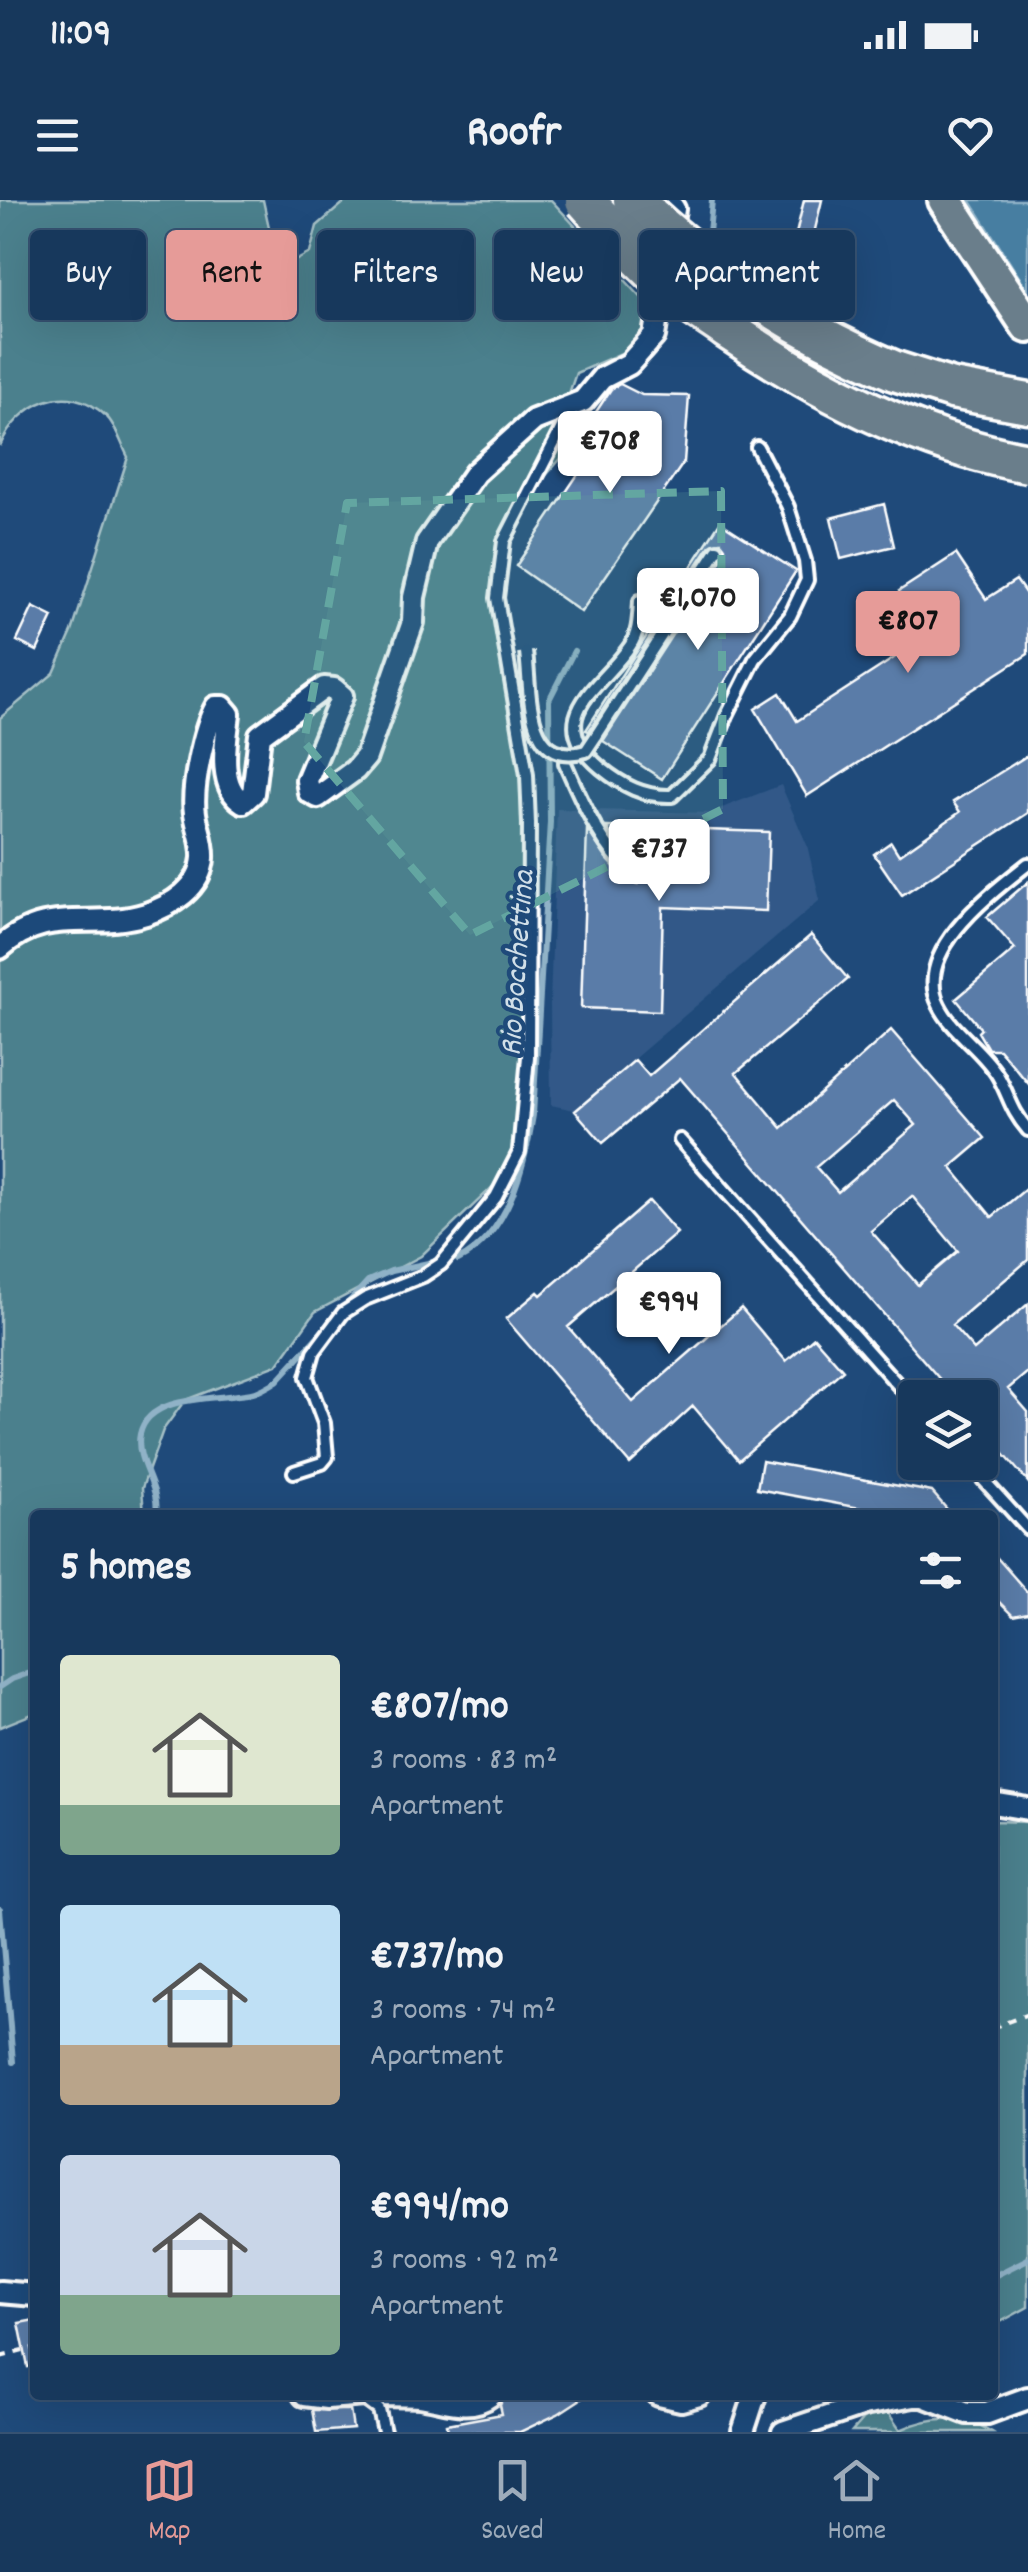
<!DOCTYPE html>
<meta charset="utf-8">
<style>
body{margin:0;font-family:Dekko,sans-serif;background:#203f62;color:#f1f3f6;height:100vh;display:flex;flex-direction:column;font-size:38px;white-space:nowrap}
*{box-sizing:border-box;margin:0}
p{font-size:32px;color:#9eacbb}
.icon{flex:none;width:55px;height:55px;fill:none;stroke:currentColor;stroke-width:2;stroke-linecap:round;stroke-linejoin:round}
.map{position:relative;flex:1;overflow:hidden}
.side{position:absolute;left:30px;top:1310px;width:968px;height:890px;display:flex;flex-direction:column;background:#17385c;border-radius:10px;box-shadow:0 10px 40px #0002,0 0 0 2px #365272}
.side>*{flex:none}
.banner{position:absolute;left:30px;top:30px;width:970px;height:90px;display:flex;gap:20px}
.buttons{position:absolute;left:898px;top:1180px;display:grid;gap:20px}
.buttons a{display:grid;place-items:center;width:100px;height:100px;border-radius:10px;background:#17385c;box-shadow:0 10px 40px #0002,0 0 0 2px #365272;font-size:50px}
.price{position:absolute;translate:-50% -85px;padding:0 22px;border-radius:10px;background:#fff;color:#222;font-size:32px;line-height:65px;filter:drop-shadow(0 2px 5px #0008)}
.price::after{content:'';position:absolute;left:50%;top:60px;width:30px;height:22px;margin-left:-15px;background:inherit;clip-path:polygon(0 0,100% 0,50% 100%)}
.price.current{background:#e69b98;color:#111}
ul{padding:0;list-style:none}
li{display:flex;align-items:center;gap:30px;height:250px;padding:0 30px}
li span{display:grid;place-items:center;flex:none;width:280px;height:200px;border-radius:10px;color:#555}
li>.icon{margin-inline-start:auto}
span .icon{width:120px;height:120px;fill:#fffc;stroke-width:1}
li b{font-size:42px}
h2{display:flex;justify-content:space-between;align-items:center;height:120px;padding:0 30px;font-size:42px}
.tag{padding:0 35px;border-radius:10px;background:#17385c;box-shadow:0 10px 40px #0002,0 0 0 2px #365272;font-size:35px;line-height:90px}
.tag.current{background:#e69b98;color:#111}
.status{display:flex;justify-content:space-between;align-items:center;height:70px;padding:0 50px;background:#17385c;direction:ltr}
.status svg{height:28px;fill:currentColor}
header{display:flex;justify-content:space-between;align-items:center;height:130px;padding:0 30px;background:#17385c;font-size:45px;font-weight:800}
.dock{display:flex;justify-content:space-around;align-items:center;height:140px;border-top:2px solid #365272;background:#17385c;font-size:28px;color:#9eacbb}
.dock a{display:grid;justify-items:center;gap:5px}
.dock .current{color:#e69b98}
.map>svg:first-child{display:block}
.built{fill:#315988}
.green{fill:#4c808d;stroke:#a6c0c6;stroke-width:2.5}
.water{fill:#467ea1;stroke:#90b2c7;stroke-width:2.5}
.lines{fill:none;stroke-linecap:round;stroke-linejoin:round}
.stream{stroke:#90b2c7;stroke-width:6}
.building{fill:#5a7ba8;stroke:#fff;stroke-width:2.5;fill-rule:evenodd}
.lane-casing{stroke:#fff;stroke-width:18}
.street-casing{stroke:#fff;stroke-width:28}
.primary-casing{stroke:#fff;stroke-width:40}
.highway-casing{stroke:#fff;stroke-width:45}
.path{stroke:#fff;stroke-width:4;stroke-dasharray:8 8;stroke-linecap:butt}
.lane{stroke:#1f4a7a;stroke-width:10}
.street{stroke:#1f4a7a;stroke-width:20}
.primary{stroke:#6b7e8b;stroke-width:32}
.highway{stroke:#6b7e8b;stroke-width:38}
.lane-bridge-casing{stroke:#fff;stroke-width:18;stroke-linecap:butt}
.highway-bridge-casing{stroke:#fff;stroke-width:45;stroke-linecap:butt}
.lane-bridge{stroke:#1f4a7a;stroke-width:10}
.highway-bridge{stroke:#6b7e8b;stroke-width:38}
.marked{fill:#63a6a1;fill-opacity:0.2;stroke:#63a6a1;stroke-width:8;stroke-dasharray:20 12;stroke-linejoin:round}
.labels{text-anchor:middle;stroke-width:9;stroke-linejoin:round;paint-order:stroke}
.water-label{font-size:32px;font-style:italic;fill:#d1dfe8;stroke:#1f4a7a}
</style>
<div class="status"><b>11:09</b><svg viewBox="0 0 49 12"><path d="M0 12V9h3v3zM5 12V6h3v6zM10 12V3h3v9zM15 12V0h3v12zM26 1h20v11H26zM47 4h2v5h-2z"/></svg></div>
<header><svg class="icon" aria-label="menu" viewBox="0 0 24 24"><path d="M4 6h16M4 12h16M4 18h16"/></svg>Roofr<svg class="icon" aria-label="heart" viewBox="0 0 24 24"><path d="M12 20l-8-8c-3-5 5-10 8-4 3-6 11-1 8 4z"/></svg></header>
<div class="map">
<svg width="1028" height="2232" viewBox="0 0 1028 2232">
<rect width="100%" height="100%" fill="#1f4a7a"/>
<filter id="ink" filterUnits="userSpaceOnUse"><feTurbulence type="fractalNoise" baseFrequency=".01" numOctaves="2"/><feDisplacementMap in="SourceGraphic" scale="20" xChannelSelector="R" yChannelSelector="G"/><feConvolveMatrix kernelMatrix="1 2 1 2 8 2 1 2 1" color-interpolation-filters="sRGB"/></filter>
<g filter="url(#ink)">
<path class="built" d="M781,585L807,645L820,700L574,910L551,905L550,804L557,609L709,613Z"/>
<path class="green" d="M0,0H263L275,55L293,62L310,53L317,26L347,0H551L662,120L642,144L576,173L561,217L564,255L535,288L491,374L521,583L522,873L508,972L421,1056L315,1112L277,1165L185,1200L163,1230L142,1288L144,1315H35V1513L0,1527V518L54,473L72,432L128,257C121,244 116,225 106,216C67,179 19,203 0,246Z
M993,1621L1028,1622V2107L993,2126Z
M880,2211L889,2214L900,2230C931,2216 962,2213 992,2232H852L863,2219Z"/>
<path class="water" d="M970,0H1028V91Z"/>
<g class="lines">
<path class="stream" d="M709,33L712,0
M458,1060C509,1035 525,965 533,915L550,622L549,500L574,451
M530,1313L531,1315
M156,1315C161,1286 134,1262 140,1234C149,1191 224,1201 256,1192C264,1189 270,1185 277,1181L368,1081L391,1071L433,1062
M0,1487L12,1479L35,1471
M0,1709L13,1862
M992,2077L1028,2059"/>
</g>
<path class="building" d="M804,0H822L813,38L796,34Z
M620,184L642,195L689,196L684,262L581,412L516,366L591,255L605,264L630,229L596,212L611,189Z
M884,304L894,346L841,359L831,318Z
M720,322L796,371L662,579L603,541L724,355L725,347L721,342L710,345L589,531L586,530Z
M956,354L986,399L1016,380L1028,397V454L807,596L755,509L780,493L797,521L928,436L899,391Z
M33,407L53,417L37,451L17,441Z
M1028,555V613L902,695L874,654L891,642L899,655L960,612L953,602Z
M606,627L769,632L766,711L663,707L660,811L581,808L587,629L606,658L629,682L638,684L644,677Z
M1028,682V883L999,849H988L978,832L981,829L956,799L1015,749L987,717Z
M811,735L848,779L736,873L782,928L891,830L985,938L951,967L992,1017L1028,987V1060L952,1125L974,1150L1028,1104V1172L1008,1189L1028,1212V1282L980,1226V1198H956L680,878L603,943L575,911L635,860L649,876ZM894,900L916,925L838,992L816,967ZM912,996L958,1051L918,1085L871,1031Z
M649,1001L677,1033L568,1127L633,1202L741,1108L786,1161L814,1137L843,1170L739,1260L693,1206L630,1264L506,1119L538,1092L541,1095Z
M762,1261L932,1292L952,1315H898L757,1289Z
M992,1352L1028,1393V1413L1013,1416L992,1395Z
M35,2120V2166L28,2167L19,2123Z
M505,2195H587L558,2214L520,2232H448L447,2224L502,2214L500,2205Z
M312,2210H350L353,2229L316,2232Z"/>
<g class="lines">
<g class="lane-casing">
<path id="lane" d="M640,401C639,417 639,433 630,446C602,487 540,517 601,568C623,586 644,597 672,596L710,559L727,515L755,459L790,416L807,380L805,361L788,307L757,247
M596,536L717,350
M565,554V563C583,604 601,647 635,676
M1028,664C993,692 912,751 939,805C952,832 983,850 998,876C1010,897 1010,909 1028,930
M680,940L915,1204
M967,1262L1028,1329
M294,1272L322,1263L327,1257L324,1223L307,1177L314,1152L343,1113L365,1099L423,1076L441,1064L496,997L519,952L528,857L529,624L527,575L497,398L504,341L572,208
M366,2196L368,2202L379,2210L384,2232"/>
</g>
<g class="street-casing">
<path id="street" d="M0,748C48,704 92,731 146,714C171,706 201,688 203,658C204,642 197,628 195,613C191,589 204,528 216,507H223L229,514C226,540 217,587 243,602L253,593L260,535L324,488L334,489L342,496L307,580L309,592L318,597L355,570L366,557L413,422L414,397L427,342L475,273L534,220L583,201L602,178L629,164L654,136L674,9L668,0
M992,1603L1028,1609
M0,2092L35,2095
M304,2195L327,2198L365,2195
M370,2195C386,2195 403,2195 420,2196C444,2199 469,2212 491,2195
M659,2195L681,2200L699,2195
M921,2195L967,2213H987L1028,2198
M743,2232L755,2195
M783,2232L863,2205L919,2195"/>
</g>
<g class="primary-casing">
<path id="primary" d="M945,0L1028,126"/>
</g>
<g class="highway-casing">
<path id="highway" d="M895,171L952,189L1028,203"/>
</g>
<path class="path" d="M992,1828L1028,1814
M0,2157L35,2148"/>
<use href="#lane" class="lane"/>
<use href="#street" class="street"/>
<use href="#primary" class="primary"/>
<use href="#highway" class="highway"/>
<g class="lane-bridge-casing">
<path id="lane-bridge" d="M526,452C531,490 524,568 586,551L596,536"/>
</g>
<g class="highway-bridge-casing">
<path id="highway-bridge" d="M585,0C614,33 644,65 677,93C692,107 711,117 727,129C817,190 920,244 1028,263
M633,0C710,74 797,130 895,171"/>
</g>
<use href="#lane-bridge" class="lane-bridge"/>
<use href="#highway-bridge" class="highway-bridge"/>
</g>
</g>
<path class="marked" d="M721,291L723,609L470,735L304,542L347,303Z"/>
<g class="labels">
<g class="water-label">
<text transform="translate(515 763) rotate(-86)" y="11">Rio Bocchettina</text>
</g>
</g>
</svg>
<div class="buttons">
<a><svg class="icon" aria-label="layers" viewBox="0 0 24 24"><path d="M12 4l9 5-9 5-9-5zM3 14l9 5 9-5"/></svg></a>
</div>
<b class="price" style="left:610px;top:296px">€708</b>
<b class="price" style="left:698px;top:453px">€1,070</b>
<b class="price current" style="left:908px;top:476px">€807</b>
<b class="price" style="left:659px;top:704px">€737</b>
<b class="price" style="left:669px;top:1157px">€994</b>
<div class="banner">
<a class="tag">Buy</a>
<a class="tag current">Rent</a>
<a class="tag">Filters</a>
<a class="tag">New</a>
<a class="tag">Apartment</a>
</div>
<section class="side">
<h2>5 homes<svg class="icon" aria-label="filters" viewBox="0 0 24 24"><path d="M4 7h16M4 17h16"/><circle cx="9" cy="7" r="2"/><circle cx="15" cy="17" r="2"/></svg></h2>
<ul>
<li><span style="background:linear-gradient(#dfe7d0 75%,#7fa58c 0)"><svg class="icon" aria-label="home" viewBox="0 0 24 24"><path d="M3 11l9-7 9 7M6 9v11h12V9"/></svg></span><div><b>€807/mo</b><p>3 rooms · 83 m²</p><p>Apartment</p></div></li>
<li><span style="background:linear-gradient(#bfe0f5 70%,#b9a48a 0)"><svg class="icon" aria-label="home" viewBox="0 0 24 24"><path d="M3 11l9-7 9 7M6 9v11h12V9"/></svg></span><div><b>€737/mo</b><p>3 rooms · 74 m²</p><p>Apartment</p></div></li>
<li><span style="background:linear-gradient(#c9d6e8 70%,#7fa58c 0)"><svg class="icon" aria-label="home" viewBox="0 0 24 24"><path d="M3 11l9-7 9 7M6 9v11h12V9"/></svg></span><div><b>€994/mo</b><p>3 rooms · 92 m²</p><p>Apartment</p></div></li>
</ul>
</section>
</div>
<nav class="dock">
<a class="current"><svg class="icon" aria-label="map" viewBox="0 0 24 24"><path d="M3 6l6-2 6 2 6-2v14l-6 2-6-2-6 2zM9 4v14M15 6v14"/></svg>Map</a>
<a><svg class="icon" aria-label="saved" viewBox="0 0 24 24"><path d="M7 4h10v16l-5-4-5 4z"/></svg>Saved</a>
<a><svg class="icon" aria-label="home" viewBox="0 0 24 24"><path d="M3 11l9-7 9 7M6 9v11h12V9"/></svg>Home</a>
</nav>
